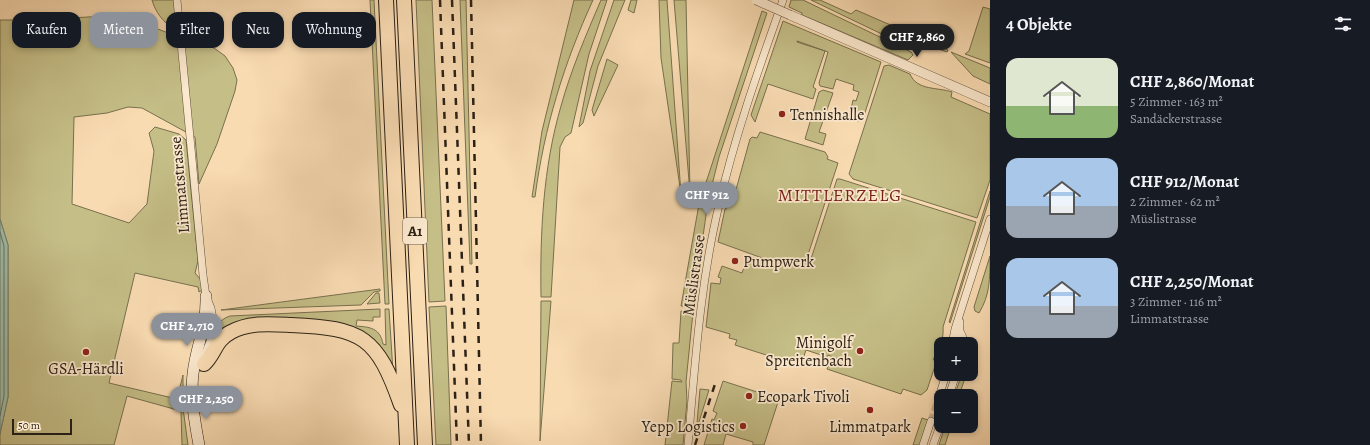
<!DOCTYPE html>
<html lang="de">
<meta charset="utf-8">
<style>
body{margin:0;font-family:Alegreya,serif;background:#20242c;color:#f1f3f6;height:100vh;display:flex;flex-direction:column;font-size:15px;white-space:nowrap}
*{box-sizing:border-box;margin:0}
p{font-size:13px;color:#9ea1a6}
.icon{flex:none;width:22px;height:22px;fill:none;stroke:currentColor;stroke-width:2;stroke-linecap:round;stroke-linejoin:round}
.map{position:relative;flex:1;overflow:hidden}
.panel{display:flex;flex-direction:column;background:#171b24;width:380px}
.panel>*{flex:none}
.banner{position:absolute;left:12px;top:12px;width:380px;height:36px;display:flex;gap:8px}
.controls{position:absolute;left:934px;top:337px;display:grid;gap:8px}
.controls a{display:grid;place-items:center;width:44px;height:44px;border-radius:8px;background:#171b24;box-shadow:0 2px 6px #0003;font-size:20px}
.scale{position:absolute;left:12px;bottom:10px;width:60px;box-sizing:border-box;padding-left:4px;border:2px solid #2c2116;border-top:0;font-size:11px;line-height:14px;white-space:nowrap;color:#2c2116;-webkit-text-stroke:3px #fbe8cd;paint-order:stroke}
.price{position:absolute;translate:-50% -34px;padding:0 9px;border-radius:14px;background:#8c9099;color:#fff;font-size:13px;line-height:26px;filter:drop-shadow(0 1px 2px #0008)}
.price::after{content:'';position:absolute;left:50%;top:24px;width:12px;height:9px;margin-left:-6px;background:inherit;clip-path:polygon(0 0,100% 0,50% 100%)}
.price.active{background:#222;color:#fff}
ul{padding:0;list-style:none}
li{display:flex;align-items:center;gap:12px;height:100px;padding:0 16px}
li span{display:grid;place-items:center;flex:none;width:112px;height:80px;border-radius:12px;color:#555}
li>.icon{margin-inline-start:auto}
span .icon{width:48px;height:48px;fill:#fffc;stroke-width:1}
li b{font-size:17px}
h2{display:flex;justify-content:space-between;align-items:center;height:48px;padding:0 16px;font-size:17px}
.tag{padding:0 14px;border-radius:12px;background:#171b24;box-shadow:0 2px 6px #0003;font-size:14px;line-height:36px}
.tag.active{background:#8c9099;color:#fff}
main{display:flex;flex:1;min-height:0}
.map>svg:first-child{display:block}
.green{fill:#c5be87;stroke:#78704e}
.water{fill:#9fbca7;stroke:#717e6d}
.lines{fill:none;stroke-linecap:round;stroke-linejoin:round}
.shore{stroke:#666e5e;stroke-width:1}
.minor-tunnel{stroke:#d0b693;stroke-width:7;stroke-dasharray:7 3.5;stroke-linecap:butt}
.minor-casing{stroke:#5f503d;stroke-width:8}
.tertiary-casing{stroke:#5f503d;stroke-width:10}
.secondary-casing{stroke:#2c2116;stroke-width:12}
.motorway-casing{stroke:#2c2116;stroke-width:16}
.minor{stroke:#fbe8cd;stroke-width:7}
.tertiary{stroke:#fbe8cd;stroke-width:9}
.secondary{stroke:#fbe8cd;stroke-width:11}
.motorway{stroke:#f9dbb2;stroke-width:14}
.rail{stroke:#2c2116;stroke-width:2.5;stroke-dasharray:7 7;stroke-linecap:butt}
.tertiary-bridge-casing{stroke:#5f503d;stroke-width:10;stroke-linecap:butt}
.tertiary-bridge{stroke:#fbe8cd;stroke-width:9}
.poi-dot{fill:#8f2418;stroke:#fbe8cd;stroke-width:1.5}
.labels{text-anchor:middle;stroke-width:3.5;stroke-linejoin:round;paint-order:stroke}
.shield{fill:#fbe8cd;stroke:#6a5d4d;stroke-width:1}
.shield-label{font-size:15px;font-weight:bold;fill:#2c2116}
.poi-label{font-size:16px;fill:#2c2116;stroke:#fbe8cd;text-anchor:start}
.street-label{font-size:16px;fill:#2c2116;stroke:#fbe8cd}
.quarter-label{font-size:18px;letter-spacing:1px;fill:#7a1f14;stroke:#fbe8cd}
</style>
<main>
<div class="map">
<svg width="990" height="445" viewBox="0 0 990 445">
<rect width="100%" height="100%" fill="#f9dbb2"/>
<filter id="stains"><feTurbulence type="fractalNoise" baseFrequency=".005" numOctaves="4"/><feColorMatrix values="0 0 0 0 .2 0 0 0 0 .09 0 0 0 0 .02 0 0 0 .5 -.17"/></filter>
<radialGradient id="worn" r=".72"><stop offset=".6" stop-color="#630" stop-opacity="0"/><stop offset="1" stop-color="#630" stop-opacity=".3"/></radialGradient>
<path class="green" d="M152,0H174L176,21L174,23H166C159,16 155,10 152,0Z
M370,0H374L389,304H385Z
M416,0H432L445,301L429,302Z
M460,0H466L472,264H470Z
M574,0H593C564,63 544,128 535,197H532L542,131Z
M601,0H607L589,54L571,133L565,137L560,147L551,297H541C540,232 543,168 561,106C571,70 586,35 601,0Z
M614,0H625L598,66L583,123L579,127L590,71Z
M631,0H637L634,13L628,10Z
M659,0H667L681,194L661,58Z
M674,0H686L690,193Z
M791,0H803L911,52L913,55L908,60L802,15V13L789,7Z
M811,0H820L851,14L856,10L948,50L947,52L930,46L920,49H913Z
M983,7L990,9V63L965,54L969,51Z
M762,11L767,13L719,157L708,201L693,307L681,306L699,204Z
M122,15L186,40L214,48L225,56L233,68L237,80L235,91L217,144L199,184L195,137L142,108L128,107L107,113L74,117L72,204L129,223L147,204L154,151L149,133L155,127L179,134L186,140L198,261L195,273L202,281V290L199,292L198,287L135,273L109,383L177,399L183,375V408L188,445H182L181,411L127,396L114,445H0V434L8,397V245L0,219V20H37Z
M783,21L881,62L863,119L858,121L849,118L853,100L856,101L859,92L853,90L854,85L836,79L833,89L820,86L819,83L828,52L797,41V42L825,51L813,87L816,89L813,99L768,84L755,122L751,115Z
M951,52L990,68V84L973,76Z
M607,59L618,65L594,116L592,110Z
M889,65L910,74C917,91 938,87 952,92L951,97L990,114V180L977,218L853,179L849,174L884,66Z
M823,90L833,93L819,132L826,134L823,145L805,139L819,92Z
M760,132L825,152L828,157L827,159L838,163L804,267L808,268L837,179H840L976,222L943,327C944,337 940,352 933,359L936,363L927,390L921,395L903,389L901,394L827,369L829,364L836,366L838,359L828,355L827,357L806,350L803,359L800,358L799,360L792,359L791,363L735,345L737,340L729,338L730,334L706,327L711,283L720,284L721,278L718,277L722,266L742,273L748,256L764,262L765,259L718,242L725,209L732,204L750,139L752,137L757,138Z
M990,191V197L950,323L949,322Z
M990,256C990,279 990,295 979,313L975,311L974,307Z
M380,289V291L374,292L361,305L221,310Z
M376,293H379L380,303L367,304Z
M541,301H551L540,441Z
M446,306L451,445H436L429,307Z
M380,309V317H373V321L357,320L356,326C370,327 380,328 383,344L386,345L385,309H389L393,372L375,346L274,321L214,339C215,328 218,320 230,316Z
M681,311L693,312L686,382L687,401L683,445H665L672,381L682,382L681,380L672,379L673,343H679Z
M961,377L965,378L959,396H954Z
M723,381L779,399L764,445H753V442L726,434L723,445H704L712,419L714,420L717,413L713,411Z
M700,389L709,390L698,425L697,423Z
M922,418L928,420L920,445H913Z
M945,426H951L945,445H939Z"/>
<path class="water" d="M0,219L8,245V397L0,434Z"/>
<g class="lines">
<path class="shore" d="M0,232L4,246V396L0,416"/>
<path class="minor-tunnel" d="M931,421L939,397"/>
<g class="minor-casing">
<path id="minor" d="M177,0L203,275L206,296L211,308L213,319L211,339L204,356
M961,333L964,340L968,344
M952,344L955,329L990,219
M959,344L960,322
M949,396L956,374
M939,397L946,374
M688,445C695,365 700,284 719,205C735,135 759,68 783,0
M923,445L931,421
M933,445L941,423"/>
</g>
<g class="tertiary-casing">
<path id="tertiary" d="M790,15L990,102"/>
</g>
<g class="secondary-casing">
<path id="secondary" d="M199,445C195,423 190,396 193,374C196,345 207,328 206,296"/>
</g>
<g class="motorway-casing">
<path id="motorway" d="M386,0L407,445
M404,0L425,445
M204,364C215,354 215,340 231,332C249,322 271,324 291,325C363,328 377,337 401,405"/>
</g>
<use href="#minor" class="minor"/>
<use href="#tertiary" class="tertiary"/>
<use href="#secondary" class="secondary"/>
<use href="#motorway" class="motorway"/>
<path class="rail" d="M440,0L457,445
M452,0L469,445
M471,0L481,445
M695,445L716,381"/>
<g class="tertiary-bridge-casing">
<path id="tertiary-bridge" d="M756,0L790,15"/>
</g>
<use href="#tertiary-bridge" class="tertiary-bridge"/>
</g>
<g class="poi-dot">
<circle cx="782" cy="114" r="4"/>
<circle cx="735" cy="261" r="4"/>
<circle cx="860" cy="351" r="4"/>
<circle cx="86" cy="352" r="4"/>
<circle cx="749" cy="396" r="4"/>
<circle cx="870" cy="410" r="4"/>
<circle cx="743" cy="426" r="4"/>
</g>
<g class="labels">
<rect class="shield" x="403" y="218" width="24" height="26" rx="3"/>
<g class="shield-label">
<text x="415" y="236">A1</text>
</g>
<g class="poi-label">
<text x="790" y="120">Tennishalle</text>
<text x="743" y="267">Pumpwerk</text>
<text x="852" y="348" text-anchor="end">Minigolf<tspan x="852" dy="18">Spreitenbach</tspan></text>
<text x="86" y="374" text-anchor="middle">GSA-Härdli</text>
<text x="757" y="402">Ecopark Tivoli</text>
<text x="735" y="432" text-anchor="end">Yepp Logistics</text>
<text x="870" y="432" text-anchor="middle">Limmatpark</text>
</g>
<g class="street-label">
<text transform="translate(179 185) rotate(-95)" y="6">Limmatstrasse</text>
<text transform="translate(693 275) rotate(-82)" y="6">Müslistrasse</text>
</g>
<g class="quarter-label">
<text x="840" y="201">MITTLERZELG</text>
</g>
</g>
<rect width="100%" height="100%" filter="url(#stains)"/>
<rect width="100%" height="100%" fill="url(#worn)"/>
</svg>
<div class="controls">
<a>+</a>
<a>−</a>
</div>
<div class="scale">50 m</div>
<b class="price active" style="left:917px;top:58px">CHF 2,860</b>
<b class="price" style="left:707px;top:216px">CHF 912</b>
<b class="price" style="left:187px;top:347px">CHF 2,710</b>
<b class="price" style="left:206px;top:420px">CHF 2,250</b>
<div class="banner">
<a class="tag">Kaufen</a>
<a class="tag active">Mieten</a>
<a class="tag">Filter</a>
<a class="tag">Neu</a>
<a class="tag">Wohnung</a>
</div>
</div>
<section class="panel">
<h2>4 Objekte<svg class="icon" aria-label="filters" viewBox="0 0 24 24"><path d="M4 7h16M4 17h16"/><circle cx="9" cy="7" r="2"/><circle cx="15" cy="17" r="2"/></svg></h2>
<ul>
<li><span style="background:linear-gradient(#dfe7d0 60%,#8fb573 0)"><svg class="icon" aria-label="home" viewBox="0 0 24 24"><path d="M3 11l9-7 9 7M6 9v11h12V9"/></svg></span><div><b>CHF 2,860/Monat</b><p>5 Zimmer · 163 m²</p><p>Sandäckerstrasse</p></div></li>
<li><span style="background:linear-gradient(#a9c7e8 60%,#9aa5b1 0)"><svg class="icon" aria-label="home" viewBox="0 0 24 24"><path d="M3 11l9-7 9 7M6 9v11h12V9"/></svg></span><div><b>CHF 912/Monat</b><p>2 Zimmer · 62 m²</p><p>Müslistrasse</p></div></li>
<li><span style="background:linear-gradient(#a9c7e8 60%,#9aa5b1 0)"><svg class="icon" aria-label="home" viewBox="0 0 24 24"><path d="M3 11l9-7 9 7M6 9v11h12V9"/></svg></span><div><b>CHF 2,250/Monat</b><p>3 Zimmer · 116 m²</p><p>Limmatstrasse</p></div></li>
</ul>
</section>
</main>
